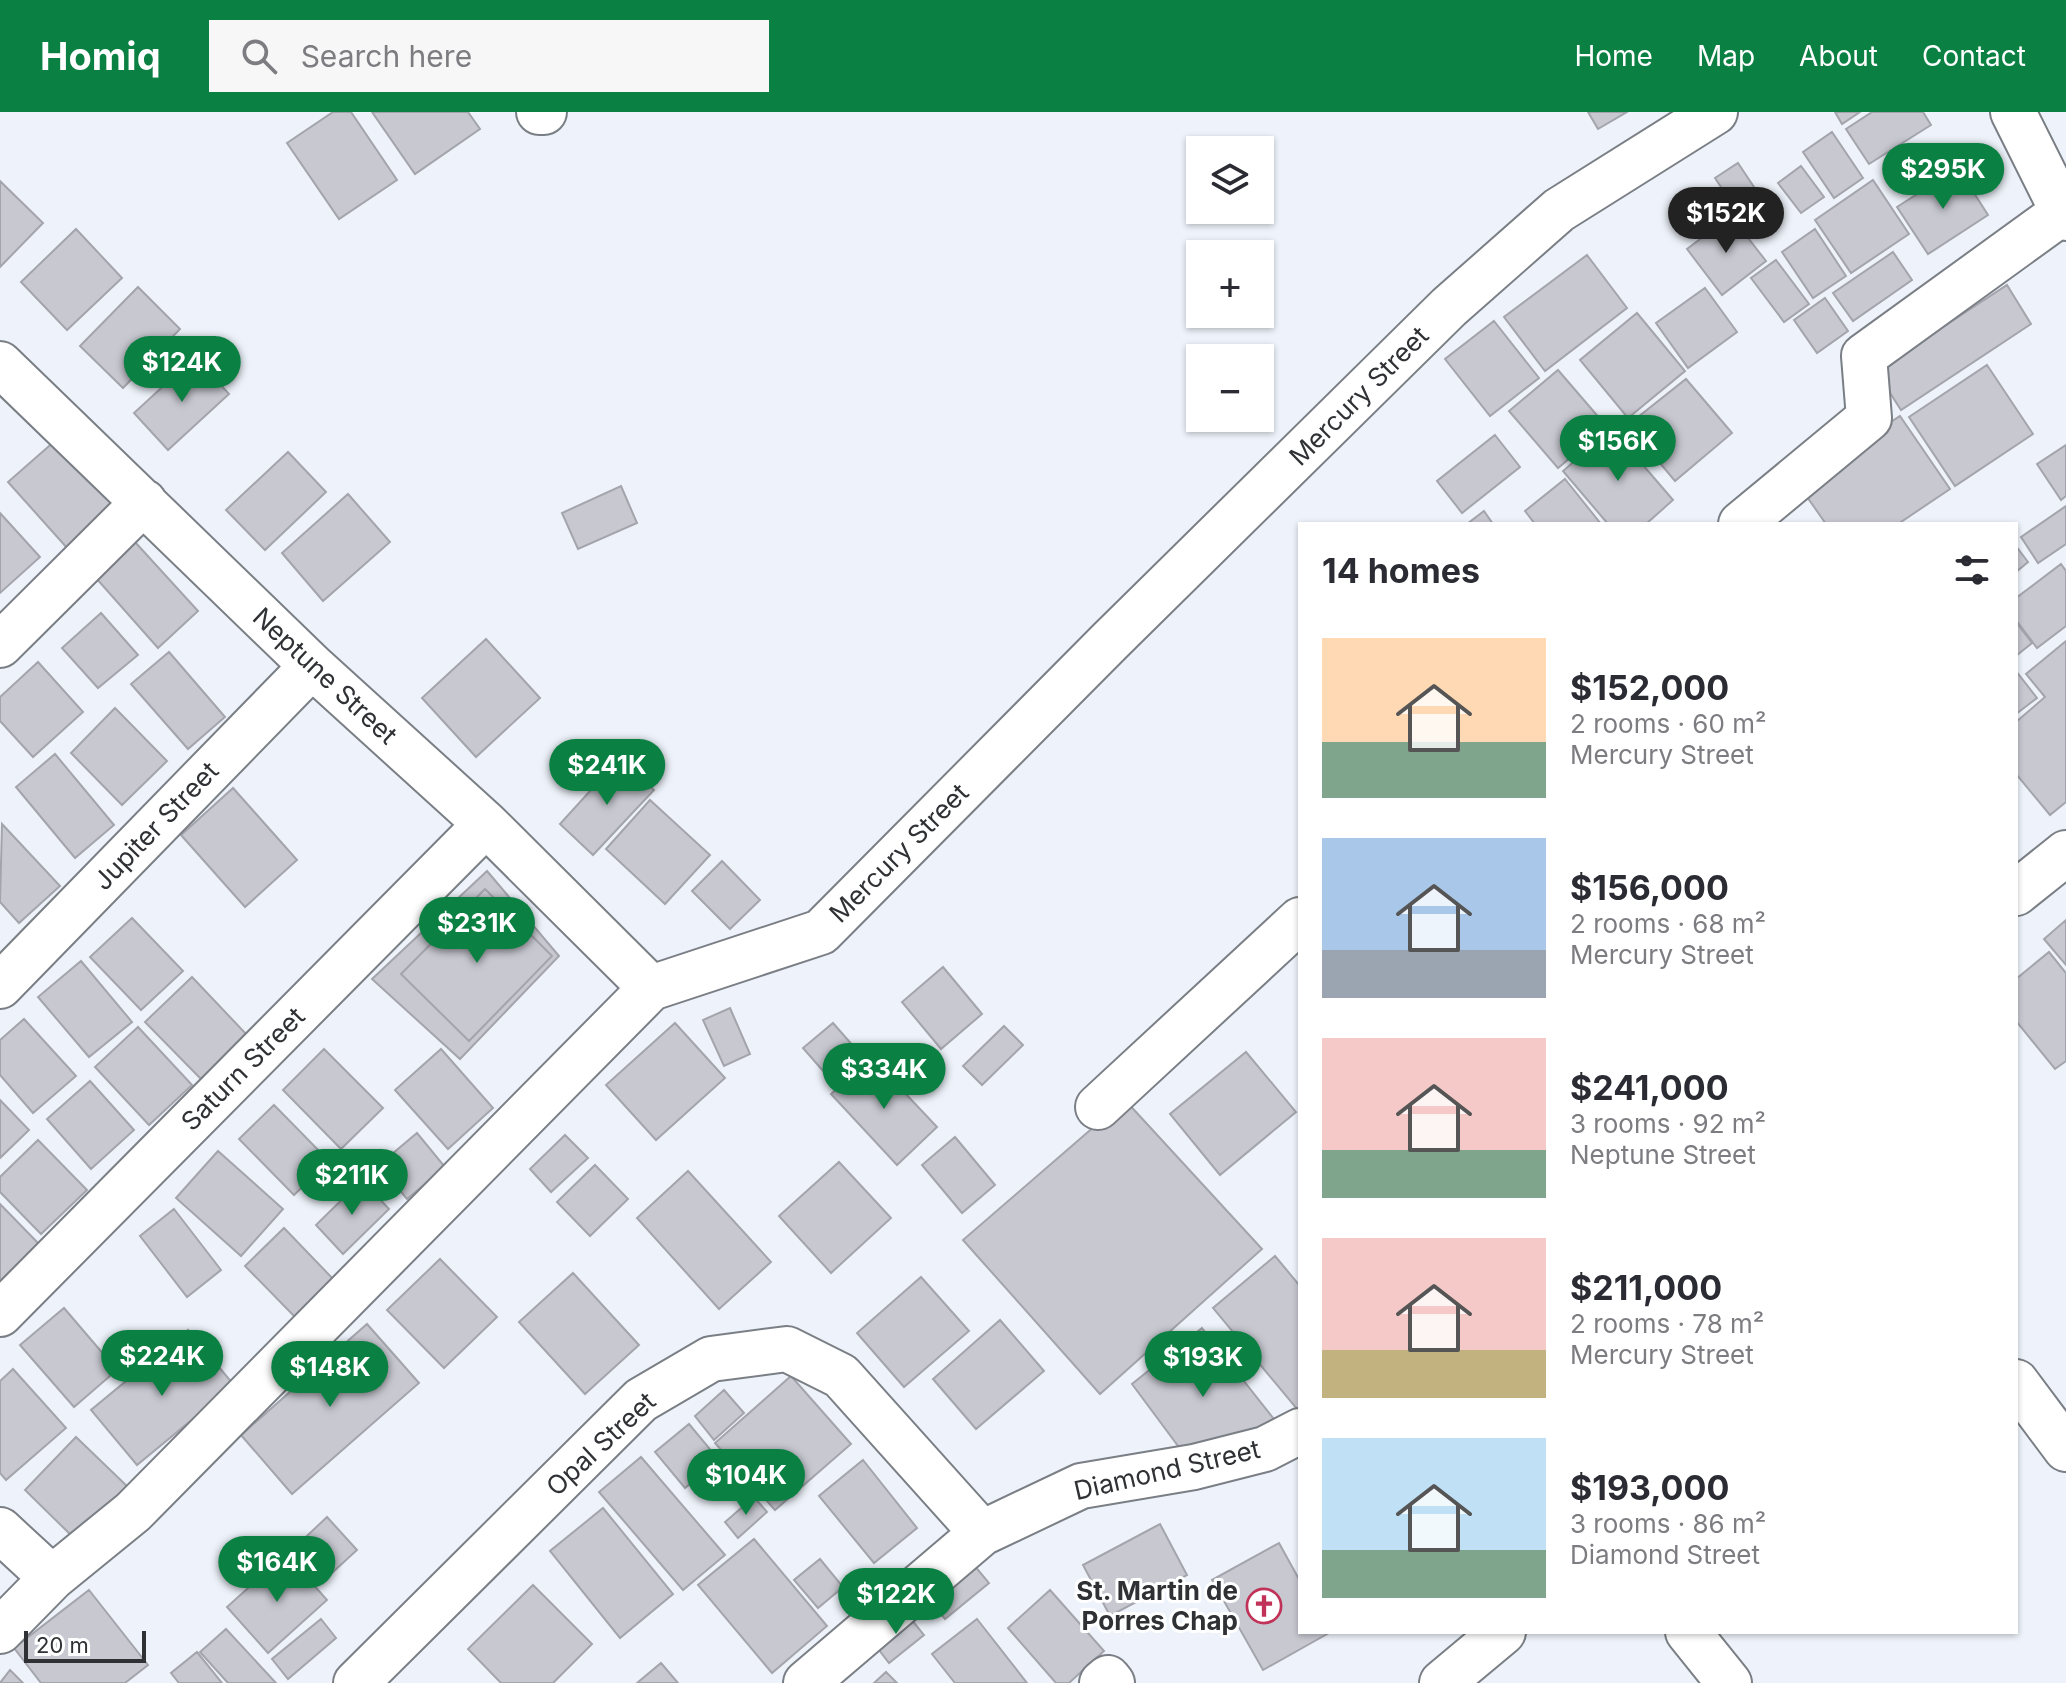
<!DOCTYPE html>
<meta charset="utf-8">
<style>
body{margin:0;font-family:Inter,sans-serif;background:#f7f7f7;color:#2b2b33;height:100vh;display:flex;flex-direction:column;font-size:30px;white-space:nowrap}
*{box-sizing:border-box;margin:0}
p{font-size:26px;color:#7c7c81}
.icon{flex:none;width:44px;height:44px;fill:none;stroke:currentColor;stroke-width:2;stroke-linecap:round;stroke-linejoin:round}
.map{position:relative;flex:1;overflow:hidden}
.drawer{position:absolute;left:1298px;top:410px;width:720px;height:1112px;display:flex;flex-direction:column;background:#fff;border-radius:0px;box-shadow:0 2px 6px #0004}
.drawer>*{flex:none}
.fabs{position:absolute;left:1186px;top:24px;display:grid;gap:16px}
.fabs a{display:grid;place-items:center;width:88px;height:88px;border-radius:0px;background:#fff;box-shadow:0 2px 6px #0004;font-size:40px}
.scale{position:absolute;left:24px;bottom:20px;width:122px;box-sizing:border-box;padding-left:8px;border:4px solid #2f3134;border-top:0;font-size:22px;line-height:28px;white-space:nowrap;color:#2f3134;-webkit-text-stroke:6px #fff;paint-order:stroke}
.price{position:absolute;translate:-50% -68px;padding:0 18px;border-radius:28px;background:#0b8043;color:#fff;font-size:26px;line-height:52px;filter:drop-shadow(0 2px 4px #0008)}
.price::after{content:'';position:absolute;left:50%;top:48px;width:24px;height:18px;margin-left:-12px;background:inherit;clip-path:polygon(0 0,100% 0,50% 100%)}
.price.active{background:#222;color:#fff}
ul{padding:0;list-style:none}
li{display:flex;align-items:center;gap:24px;height:200px;padding:0 24px}
li span{display:grid;place-items:center;flex:none;width:224px;height:160px;border-radius:0px;color:#555}
li>.icon{margin-inline-start:auto}
span .icon{width:96px;height:96px;fill:#fffc;stroke-width:1}
li b{font-size:34px}
h2{display:flex;justify-content:space-between;align-items:center;height:96px;padding:0 24px;font-size:34px}
header{display:flex;align-items:center;gap:48px;box-sizing:border-box;height:112px;padding:0 40px;background:#0b8043;color:#fff}
header strong{font-size:38px}
nav{display:flex;gap:44px;margin-inline-start:auto;font-size:28px}
.search{width:560px;height:72px;background:#f7f7f7;display:flex;align-items:center;gap:20px;box-sizing:border-box;padding:0 28px;border-radius:0px;color:#7c7c81;font-size:30px}
.map>svg:first-child{display:block}
.building{fill:#c7c8d0;stroke:#a4a4ac;stroke-width:2}
.lines{fill:none;stroke-linecap:round;stroke-linejoin:round}
.minor-casing{stroke:#7a7f85;stroke-width:48}
.major-casing{stroke:#7a7f85;stroke-width:48}
.minor{stroke:#fff;stroke-width:44}
.major{stroke:#fff;stroke-width:44}
.labels{text-anchor:middle;stroke-width:6;stroke-linejoin:round;paint-order:stroke}
.street-label{font-size:26px;fill:#2f3134;stroke:#fff}
.poi-label{font-size:26px;font-weight:bold;fill:#2f3134;stroke:#fff;text-anchor:end}
</style>
<header>
<strong>Homiq</strong>
<div class="search"><svg class="icon" aria-label="search" viewBox="0 0 24 24"><circle cx="10" cy="10" r="6"/><path d="M15 15l6 6"/></svg>Search here</div>
<nav><a>Home</a><a>Map</a><a>About</a><a>Contact</a></nav>
</header>
<div class="map">
<svg width="2066" height="1571" viewBox="0 0 2066 1571">
<rect width="100%" height="100%" fill="#eef3fb"/>
<path class="building" d="M333,0H351L397,68L339,107L287,31Z
M372,0H468L480,17L415,62Z
M1588,0H1627L1598,17Z
M1835,0H1860L1842,12Z
M1872,0H1923L1931,13L1869,52L1846,17Z
M1832,20L1863,66L1834,86L1803,40Z
M1738,51L1776,108L1753,123L1715,66Z
M1801,54L1824,85L1801,101L1778,71Z
M1958,56L1988,103L1928,142L1897,95Z
M1873,68L1909,122L1851,161L1815,108Z
M0,69L43,111L0,155Z
M1731,104L1766,149L1722,183L1687,137Z
M76,117L122,166L67,218L21,170Z
M1815,117L1846,164L1813,186L1782,140Z
M1893,140L1912,168L1853,209L1833,181Z
M1587,143L1627,196L1545,259L1504,205Z
M1776,148L1809,192L1784,210L1751,166Z
M2007,173L2031,212L1901,298L1876,259Z
M138,175L180,217L123,276L80,234Z
M1705,176L1737,220L1688,256L1656,211Z
M1825,186L1848,219L1817,241L1794,208Z
M1637,201L1685,259L1628,306L1580,248Z
M1494,209L1539,266L1490,304L1445,247Z
M195,245L229,282L168,338L134,301Z
M1987,253L2033,322L1955,374L1909,305Z
M1558,258L1607,315L1558,356L1509,299Z
M1686,267L1732,321L1675,369L1628,313Z
M1900,304L1950,377L1898,412H1826L1798,372Z
M1612,317L1673,388L1646,412H1608L1563,359Z
M1495,323L1520,355L1462,401L1437,369Z
M56,328L115,394L68,437L8,370Z
M2066,333V384L2061,388L2037,352Z
M288,340L326,380L265,438L226,398Z
M1565,367L1601,412H1535L1525,399Z
M621,374L637,411L578,437L562,401Z
M348,382L390,430L323,489L282,441Z
M2066,394V432L2038,451L2021,425Z
M1484,399L1493,412H1467Z
M0,401L40,445L0,481Z
M135,430L198,499L158,536L96,466Z
M2016,434L2028,450L2016,460Z
M2061,452L2066,459V514L2037,536L2016,508V486Z
M101,501L138,543L98,576L62,536Z
M2016,510L2032,531L2016,544Z
M486,527L540,586L476,645L422,586Z
M2066,529V690L2050,703L2016,662V610L2045,585L2026,562Z
M169,540L225,605L188,637L131,572Z
M38,550L83,600L33,645L0,609V585Z
M2016,559L2037,586L2016,602Z
M115,596L167,649L122,693L71,641Z
M55,642L114,713L75,746L16,675Z
M620,646L654,678L593,743L560,712Z
M233,676L297,748L245,795L181,723Z
M650,688L710,743L665,792L606,737Z
M2,712L60,774L19,811L0,790Z
M722,749L760,788L730,817L692,779Z
M487,759L559,844L460,947L372,867Z
M485,777L552,844L469,929L401,862Z
M132,806L183,859L141,898L90,845Z
M2066,808V853L2044,827Z
M2049,840L2066,861V949L2055,957L2016,909V867Z
M81,849L132,910L89,945L38,885Z
M943,855L982,902L941,937L902,890Z
M192,865L247,923L201,967L145,910Z
M730,896L750,942L724,954L703,908Z
M24,907L76,964L33,1001L0,963V928Z
M675,911L725,966L656,1028L606,973Z
M833,911L861,943L831,968L803,936Z
M1004,914L1023,933L982,973L963,954Z
M138,915L192,973L149,1013L95,955Z
M324,937L383,996L341,1037L283,978Z
M441,937L493,996L448,1037L395,978Z
M1246,940L1296,1000L1220,1063L1170,1002Z
M871,945L937,1015L897,1053L831,982Z
M90,969L134,1018L91,1057L47,1007Z
M0,988L29,1018L0,1046Z
M1125,988L1262,1137L1100,1282L963,1128Z
M274,993L329,1049L294,1083L239,1027Z
M417,1021L445,1055L407,1087L379,1053Z
M565,1023L588,1046L551,1080L530,1057Z
M955,1025L995,1073L962,1101L922,1053Z
M38,1028L87,1078L41,1122L0,1080V1065Z
M218,1039L283,1097L241,1144L176,1086Z
M839,1050L891,1106L831,1161L779,1104Z
M595,1053L628,1087L590,1124L557,1090Z
M688,1059L771,1150L719,1197L637,1106Z
M362,1068L389,1097L343,1142L316,1113Z
M0,1092L39,1132L0,1169Z
M174,1097L221,1158L187,1185L140,1124Z
M284,1116L336,1170L297,1207L245,1154Z
M1275,1144L1300,1174V1295L1297,1297L1213,1196Z
M440,1147L497,1205L444,1256L387,1198Z
M573,1161L639,1233L585,1282L519,1210Z
M921,1165L969,1219L904,1275L857,1221Z
M64,1196L117,1258L74,1295L20,1233Z
M1000,1208L1044,1259L976,1317L933,1267Z
M367,1212L419,1271L292,1382L241,1323Z
M1202,1216L1281,1316L1187,1346L1132,1272Z
M188,1218L234,1273L137,1353L91,1298Z
M13,1257L66,1316L6,1368L0,1361V1269Z
M791,1264L851,1332L775,1398L715,1331Z
M724,1278L744,1301L714,1328L695,1304Z
M689,1312L719,1348L685,1376L655,1340Z
M76,1325L130,1377L77,1429L25,1378Z
M641,1345L725,1443L683,1478L599,1380Z
M863,1348L917,1416L874,1451L819,1384Z
M754,1385L767,1400L738,1426L725,1410Z
M603,1396L673,1482L620,1526L550,1439Z
M327,1405L357,1438L322,1470L292,1438Z
M1160,1412L1187,1463L1110,1504L1083,1453Z
M754,1427L827,1514L772,1561L698,1473Z
M1279,1431L1300,1469V1520L1329,1521L1263,1558L1212,1468Z
M286,1442L327,1488L268,1541L227,1495Z
M820,1447L843,1475L818,1496L794,1468Z
M969,1447L989,1471L945,1507L925,1483Z
M533,1473L592,1532L553,1571H501L468,1537Z
M89,1478L148,1553L125,1571H41L14,1536Z
M1050,1478L1104,1539L1069,1571H1056L1008,1516Z
M903,1497L924,1523L889,1551L869,1525Z
M321,1507L336,1526L288,1567L272,1547Z
M977,1507L1027,1571H955L932,1542Z
M226,1517L276,1571H228L200,1540Z
M197,1540L222,1571H179L171,1561Z
M661,1551L678,1571H637Z
M10,1558L23,1571H0Z
M886,1560L897,1571H874Z"/>
<g class="lines">
<g class="minor-casing">
<path id="minor" d="M539,0H544
M0,252L312,554L486,712L651,876
M1741,412L1869,306L1864,244L2063,100
M0,533L144,390
M2016,781L2066,741
M0,874L312,554
M1098,995L1300,808
M0,1202L486,712
M2016,1270L2066,1337
M0,1418L52,1466L133,1400L651,876L821,820L1110,529L1449,195L1559,98L1715,0
M0,1519L52,1466
M1688,1520L1729,1571
M356,1571L641,1288L711,1247L787,1237L841,1264L982,1421
M806,1571L982,1421L1081,1374L1194,1355L1265,1337L1300,1319
M1102,1571L1108,1566L1112,1571
M1442,1571L1503,1520"/>
</g>
<g class="major-casing">
<path id="major" d="M2013,0L2066,106"/>
</g>
<use href="#minor" class="minor"/>
<use href="#major" class="major"/>
</g>
<defs>
<g id="church-ring" transform="scale(1.8)"><circle r="9.5" fill="#fff" stroke="#c13258" stroke-width="1.5"/><path d="M-1.2-6h2.4v3.5h3.3v2.4h-3.3V6h-2.4V-.1h-3.3v-2.4h3.3Z" fill="#c13258"/></g>
</defs>
<g fill-rule="evenodd">
<use href="#church-ring" x="1264" y="1494"/>
</g>
<g class="labels">
<g class="street-label">
<text transform="translate(1359 284) rotate(-45)" y="9">Mercury Street</text>
<text transform="translate(325 564) rotate(43)" y="9">Neptune Street</text>
<text transform="translate(156 714) rotate(-46)" y="9">Jupiter Street</text>
<text transform="translate(899 741) rotate(-45)" y="9">Mercury Street</text>
<text transform="translate(243 957) rotate(-45)" y="9">Saturn Street</text>
<text transform="translate(601 1332) rotate(-43)" y="9">Opal Street</text>
<text transform="translate(1167 1358) rotate(-13)" y="9">Diamond Street</text>
</g>
<g class="poi-label">
<text x="1238" y="1488">St. Martin de<tspan x="1238" dy="30">Porres Chap</tspan></text>
</g>
</g>
</svg>
<div class="fabs">
<a><svg class="icon" aria-label="layers" viewBox="0 0 24 24"><path d="M12 4l9 5-9 5-9-5zM3 14l9 5 9-5"/></svg></a>
<a>+</a>
<a>−</a>
</div>
<div class="scale">20 m</div>
<b class="price" style="left:1943px;top:99px">$295K</b>
<b class="price active" style="left:1726px;top:143px">$152K</b>
<b class="price" style="left:182px;top:292px">$124K</b>
<b class="price" style="left:1618px;top:371px">$156K</b>
<b class="price" style="left:607px;top:695px">$241K</b>
<b class="price" style="left:477px;top:853px">$231K</b>
<b class="price" style="left:884px;top:999px">$334K</b>
<b class="price" style="left:352px;top:1105px">$211K</b>
<b class="price" style="left:162px;top:1286px">$224K</b>
<b class="price" style="left:1203px;top:1287px">$193K</b>
<b class="price" style="left:330px;top:1297px">$148K</b>
<b class="price" style="left:746px;top:1405px">$104K</b>
<b class="price" style="left:277px;top:1492px">$164K</b>
<b class="price" style="left:896px;top:1524px">$122K</b>
<section class="drawer">
<h2>14 homes<svg class="icon" aria-label="filters" viewBox="0 0 24 24"><path d="M4 7h16M4 17h16"/><circle cx="9" cy="7" r="2"/><circle cx="15" cy="17" r="2"/></svg></h2>
<ul>
<li><span style="background:linear-gradient(#ffd9b3 65%,#7fa58c 0)"><svg class="icon" aria-label="home" viewBox="0 0 24 24"><path d="M3 11l9-7 9 7M6 9v11h12V9"/></svg></span><div><b>$152,000</b><p>2 rooms · 60 m²</p><p>Mercury Street</p></div></li>
<li><span style="background:linear-gradient(#a9c7e8 70%,#9aa5b1 0)"><svg class="icon" aria-label="home" viewBox="0 0 24 24"><path d="M3 11l9-7 9 7M6 9v11h12V9"/></svg></span><div><b>$156,000</b><p>2 rooms · 68 m²</p><p>Mercury Street</p></div></li>
<li><span style="background:linear-gradient(#f6c9c9 70%,#7fa58c 0)"><svg class="icon" aria-label="home" viewBox="0 0 24 24"><path d="M3 11l9-7 9 7M6 9v11h12V9"/></svg></span><div><b>$241,000</b><p>3 rooms · 92 m²</p><p>Neptune Street</p></div></li>
<li><span style="background:linear-gradient(#f6c9c9 70%,#c2b280 0)"><svg class="icon" aria-label="home" viewBox="0 0 24 24"><path d="M3 11l9-7 9 7M6 9v11h12V9"/></svg></span><div><b>$211,000</b><p>2 rooms · 78 m²</p><p>Mercury Street</p></div></li>
<li><span style="background:linear-gradient(#bfe0f5 70%,#7fa58c 0)"><svg class="icon" aria-label="home" viewBox="0 0 24 24"><path d="M3 11l9-7 9 7M6 9v11h12V9"/></svg></span><div><b>$193,000</b><p>3 rooms · 86 m²</p><p>Diamond Street</p></div></li>
</ul>
</section>
</div>
